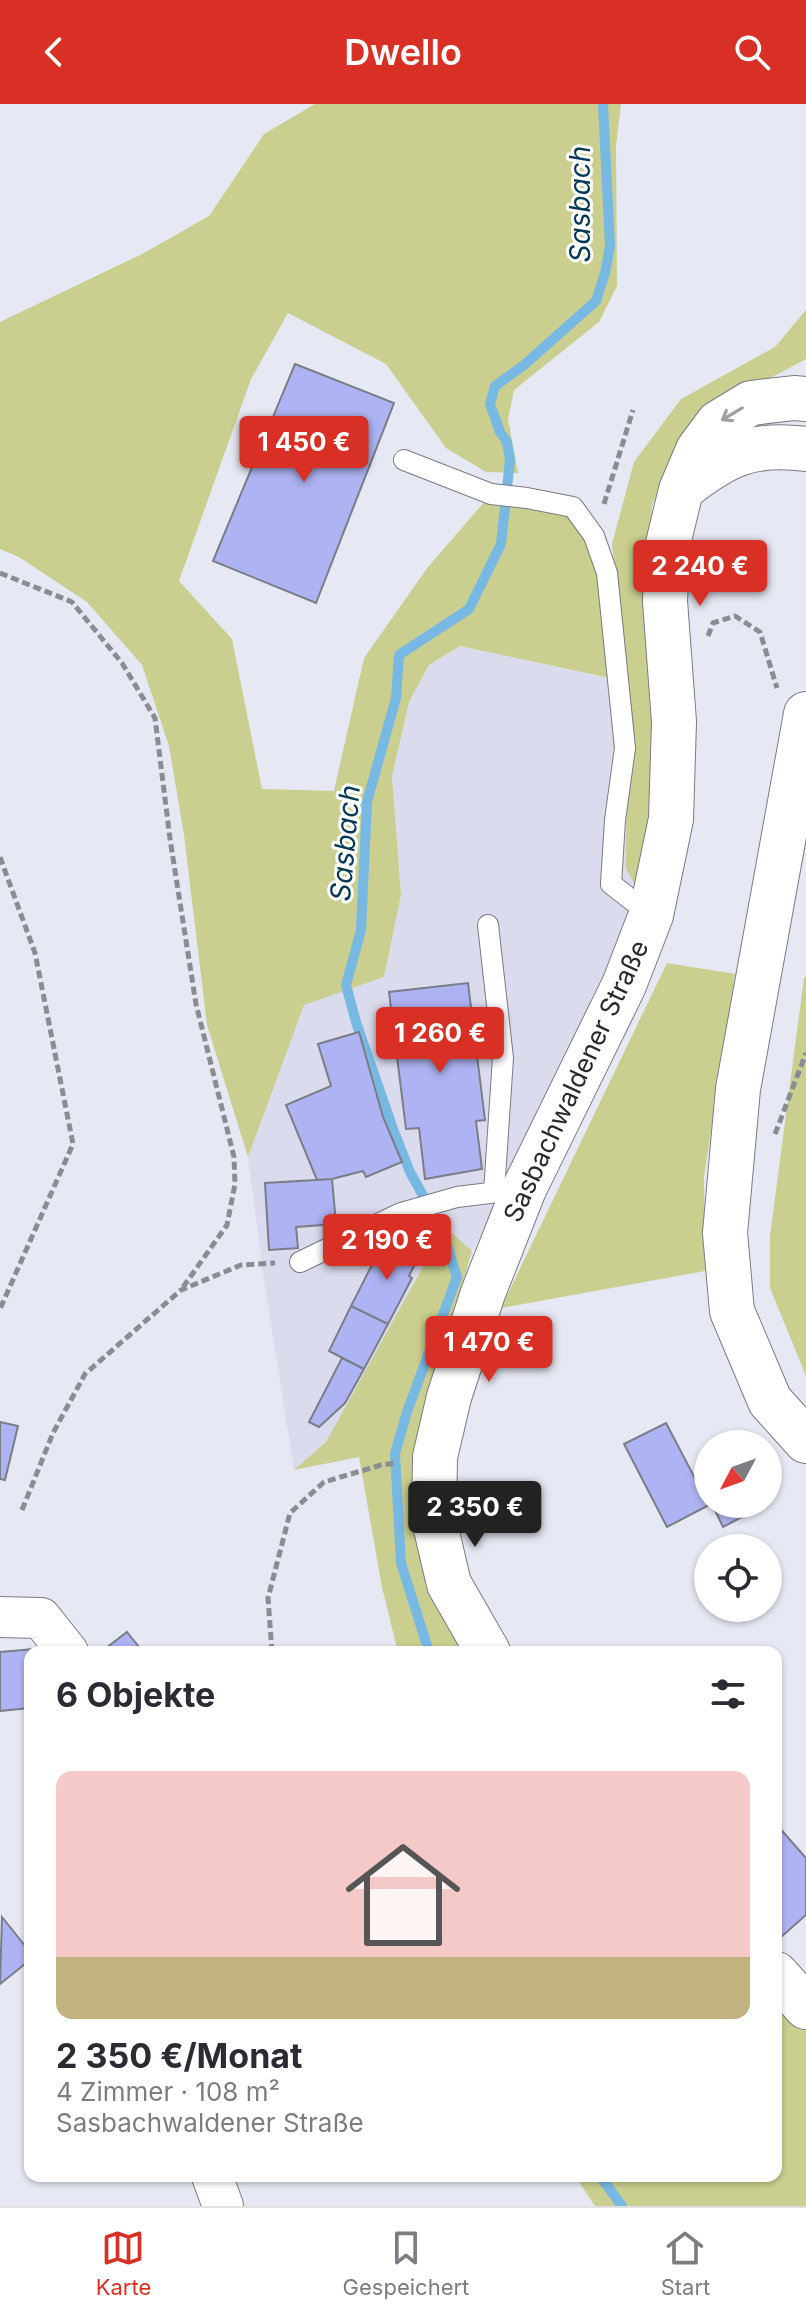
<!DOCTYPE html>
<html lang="de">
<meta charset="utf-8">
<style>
body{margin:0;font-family:Inter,sans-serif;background:#f2f2f3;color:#2b2b33;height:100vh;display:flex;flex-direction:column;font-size:30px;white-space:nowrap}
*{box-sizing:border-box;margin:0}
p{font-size:26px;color:#7c7c81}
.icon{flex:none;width:44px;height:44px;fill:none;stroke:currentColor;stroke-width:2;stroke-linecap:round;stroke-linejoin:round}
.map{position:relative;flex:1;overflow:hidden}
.panel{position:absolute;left:24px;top:1542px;width:758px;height:536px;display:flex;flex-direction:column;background:#fff;border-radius:16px;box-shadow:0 2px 6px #0004}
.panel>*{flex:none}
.needle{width:52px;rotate:229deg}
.fabs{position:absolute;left:694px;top:1326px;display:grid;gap:16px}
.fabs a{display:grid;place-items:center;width:88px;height:88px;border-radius:50%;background:#fff;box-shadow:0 2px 6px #0004;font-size:40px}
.price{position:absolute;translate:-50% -68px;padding:0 18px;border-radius:8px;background:#d93025;color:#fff;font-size:26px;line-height:52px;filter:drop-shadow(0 2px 4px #0008)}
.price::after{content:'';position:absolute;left:50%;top:48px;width:24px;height:18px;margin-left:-12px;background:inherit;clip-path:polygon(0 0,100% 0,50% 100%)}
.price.selected{background:#222;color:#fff}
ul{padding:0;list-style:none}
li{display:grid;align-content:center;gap:16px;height:424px;padding:0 32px}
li+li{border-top:2px solid #e1e1e2}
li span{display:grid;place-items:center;height:248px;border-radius:16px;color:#555}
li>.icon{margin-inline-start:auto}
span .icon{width:144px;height:144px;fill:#fffc;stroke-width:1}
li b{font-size:34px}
h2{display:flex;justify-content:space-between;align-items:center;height:96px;padding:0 32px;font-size:34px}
header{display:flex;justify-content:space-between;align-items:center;height:104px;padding:0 32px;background:#d93025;color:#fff;font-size:36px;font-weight:600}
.tab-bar{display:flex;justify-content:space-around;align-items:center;height:112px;border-top:2px solid #e1e1e2;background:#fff;font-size:22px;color:#7c7c81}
.tab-bar a{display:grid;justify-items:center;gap:4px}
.tab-bar .selected{color:#d93025}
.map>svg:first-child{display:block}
.built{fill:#dadcee}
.green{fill:#cacf8f}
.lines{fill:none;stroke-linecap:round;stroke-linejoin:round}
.stream{stroke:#78b9e4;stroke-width:10}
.building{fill:#aeb4f3;stroke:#7b7d86;stroke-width:2}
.lane-casing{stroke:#797a84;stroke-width:22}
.street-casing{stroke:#797a84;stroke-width:42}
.secondary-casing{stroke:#797a84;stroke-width:46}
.path{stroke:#8a8c93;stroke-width:5;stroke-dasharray:8 4;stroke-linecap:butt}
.lane{stroke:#fff;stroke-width:20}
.street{stroke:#fff;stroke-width:40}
.secondary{stroke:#fff;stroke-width:44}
.oneway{stroke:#9fa0a1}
.labels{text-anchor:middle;stroke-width:6;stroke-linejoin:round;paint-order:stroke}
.street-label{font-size:26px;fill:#2a2b2f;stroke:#fff}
.water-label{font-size:28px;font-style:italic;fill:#023a56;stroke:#fff}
</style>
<header><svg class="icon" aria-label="back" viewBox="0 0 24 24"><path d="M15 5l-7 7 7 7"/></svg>Dwello<svg class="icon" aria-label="search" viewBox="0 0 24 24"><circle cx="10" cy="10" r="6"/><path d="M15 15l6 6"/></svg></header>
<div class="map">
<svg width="806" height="2102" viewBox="0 0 806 2102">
<rect width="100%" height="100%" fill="#e6e8f3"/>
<path class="built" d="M460,542L627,578L641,791L526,1055L472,1147L452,1129L326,1338L294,1366L264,1176L248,1053L304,900L384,873L401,791L392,672L409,598L429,561Z"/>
<path class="green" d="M315,0H621L616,42L617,182L599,218L514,286L508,315L518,369L486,368L446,344L386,260L288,209L251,275L179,477L232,535L262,685L334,687L364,554L428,463L486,396L564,410L594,442L610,574L460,542L429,561L409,598L392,672L401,791L384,873L304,901L248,1053L207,921L184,731L169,642L142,561L87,498L19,453L0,445V218L142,150L209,112L264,30Z
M806,206V255L718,302L677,339L652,402L648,467L660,644L641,791L626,765L627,578L612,440L634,358L681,295L775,243Z
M667,859L735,870L704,1073L705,1167L501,1204Z
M806,872V1272L770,1184V1132L804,874Z
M452,1129L472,1147L418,1333L435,1490L461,1548H398L382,1483L359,1353L294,1366L326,1338L434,1143Z
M776,1890L806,1923V2102H595L575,2072H776Z"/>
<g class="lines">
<path class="stream" d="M429,1548L401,1459L395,1350L407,1308L457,1173L442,1126L410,1068L393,1025L356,918L346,881L361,826L367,698L396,594L399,551L469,505L501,440L510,356L507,338L500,328L490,300L495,282L524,261L596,197L605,169L610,142L603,0
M600,2072L622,2102"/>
</g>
<path class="building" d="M295,260L394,299L316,499L213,457Z
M468,879L485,1016L476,1017L482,1065L425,1075L419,1024L406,1025L389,888Z
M359,928L383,1013L402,1058L366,1073L363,1067L332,1075L317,1076L286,1001L331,982L318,940Z
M332,1075L336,1120L296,1123L298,1144L269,1146L265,1079Z
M398,1134L422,1146L409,1172L412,1174L388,1220L351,1202L375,1155L384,1160Z
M351,1202L388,1220L364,1265L329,1247Z
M342,1254L364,1265L345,1299L319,1323L309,1318Z
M0,1318L18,1322L5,1376L0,1375Z
M666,1319L709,1401L667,1423L624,1340Z
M712,1400H750L753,1407L723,1423Z
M127,1528L143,1548H101Z
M33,1545V1548H30V1604L0,1607V1548Z
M776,1720L806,1754V1811L780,1834L776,1830Z
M2,1813L30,1848V1856L0,1880Z"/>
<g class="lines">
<g class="lane-casing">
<path id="lane" d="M404,356L491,390L527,394L573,403L594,432L607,469L625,644L615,716L611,780L651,811
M488,821L503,954L494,1088
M300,1158L401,1109L457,1093L506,1087"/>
</g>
<g class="street-casing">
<path id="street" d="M0,1513L41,1514L68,1548
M212,2072L223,2102"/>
</g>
<g class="secondary-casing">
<path id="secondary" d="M682,385C725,351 751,338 806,345
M806,610L738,985L725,1129L732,1207L770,1297L806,1337
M488,1548L449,1480L434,1416L435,1353L449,1293L483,1189L524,1085L624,881L651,811L671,715L674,618L665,497L668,440L681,386L698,346L718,319L751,299L794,294L806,295
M776,1870L806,1903"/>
</g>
<path class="path" d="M604,400L633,306
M0,469L72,498L122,559L155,614L170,735L196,900L234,1053L235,1080L227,1121L181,1186
M708,532L713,519L735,512L760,528L777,584
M0,753L35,849L73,1040L0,1205
M775,1030L806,949
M22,1406L53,1329L85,1270L181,1186L241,1161L275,1159
M272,1548L268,1494L290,1409L324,1378L381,1361L396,1359"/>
<use href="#lane" class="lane"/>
<use href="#street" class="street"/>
<use href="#secondary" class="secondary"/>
</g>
<defs><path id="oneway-shaft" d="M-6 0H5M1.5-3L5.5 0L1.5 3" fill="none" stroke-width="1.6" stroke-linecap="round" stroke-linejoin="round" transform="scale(2)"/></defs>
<use class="oneway" href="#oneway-shaft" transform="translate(732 310) rotate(149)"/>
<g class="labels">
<g class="street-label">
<text transform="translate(576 977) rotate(-65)" y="9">Sasbachwaldener Straße</text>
</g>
<g class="water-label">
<text transform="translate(580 100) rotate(-90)" y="10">Sasbach</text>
<text transform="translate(345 739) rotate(-85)" y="10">Sasbach</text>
</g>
</g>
</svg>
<div class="fabs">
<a><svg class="needle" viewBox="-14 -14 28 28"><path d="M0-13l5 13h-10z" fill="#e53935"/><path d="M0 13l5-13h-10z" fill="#7c7c81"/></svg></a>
<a><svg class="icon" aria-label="locate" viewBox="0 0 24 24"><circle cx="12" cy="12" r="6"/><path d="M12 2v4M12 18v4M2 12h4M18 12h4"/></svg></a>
</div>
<b class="price" style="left:304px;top:380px">1 450 €</b>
<b class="price" style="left:700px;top:504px">2 240 €</b>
<b class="price" style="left:440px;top:971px">1 260 €</b>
<b class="price" style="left:387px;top:1178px">2 190 €</b>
<b class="price" style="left:489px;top:1280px">1 470 €</b>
<b class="price selected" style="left:475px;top:1445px">2 350 €</b>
<section class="panel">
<h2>6 Objekte<svg class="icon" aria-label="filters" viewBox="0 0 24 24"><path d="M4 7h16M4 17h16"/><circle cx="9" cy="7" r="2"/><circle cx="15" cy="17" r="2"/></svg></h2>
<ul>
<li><span style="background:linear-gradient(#f6c9c9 75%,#c2b280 0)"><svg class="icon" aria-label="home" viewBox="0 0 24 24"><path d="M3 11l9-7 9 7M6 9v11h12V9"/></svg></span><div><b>2 350 €/Monat</b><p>4 Zimmer · 108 m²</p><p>Sasbachwaldener Straße</p></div></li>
</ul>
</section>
</div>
<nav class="tab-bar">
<a class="selected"><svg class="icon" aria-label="map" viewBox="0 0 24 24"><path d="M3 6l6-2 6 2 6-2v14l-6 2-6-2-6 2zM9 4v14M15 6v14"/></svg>Karte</a>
<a><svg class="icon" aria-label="saved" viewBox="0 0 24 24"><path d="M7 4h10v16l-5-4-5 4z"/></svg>Gespeichert</a>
<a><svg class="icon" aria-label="home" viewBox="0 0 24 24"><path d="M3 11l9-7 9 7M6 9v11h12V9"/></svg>Start</a>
</nav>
